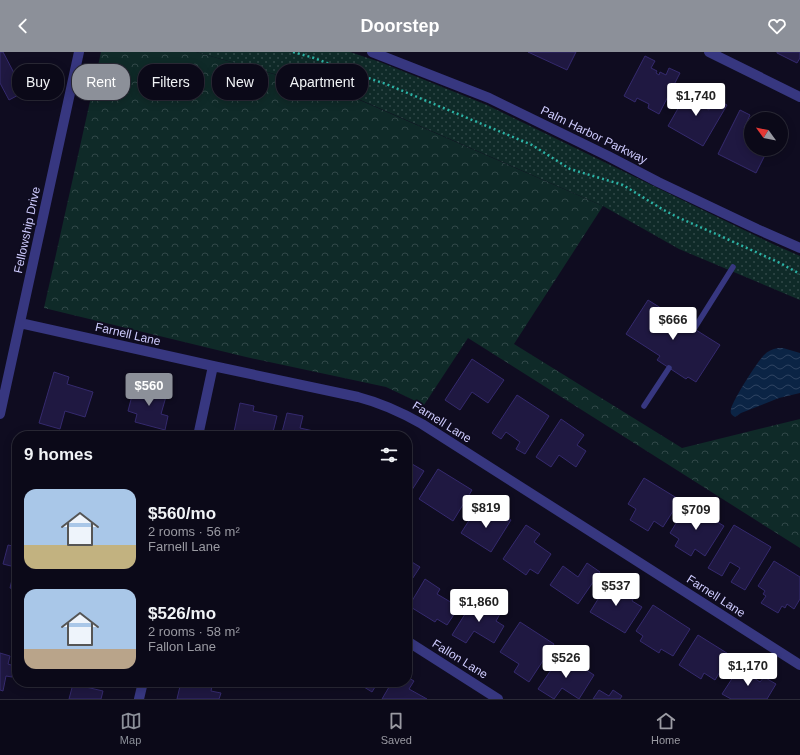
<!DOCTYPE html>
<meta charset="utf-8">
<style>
body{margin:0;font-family:Helvetica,sans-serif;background:#191725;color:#f1f3f6;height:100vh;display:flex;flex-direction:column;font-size:15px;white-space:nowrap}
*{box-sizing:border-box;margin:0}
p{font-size:13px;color:#9a9aa2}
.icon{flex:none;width:22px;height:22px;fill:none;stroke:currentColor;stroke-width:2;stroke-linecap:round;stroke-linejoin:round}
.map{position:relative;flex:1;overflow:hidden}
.drawer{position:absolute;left:12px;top:379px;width:400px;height:256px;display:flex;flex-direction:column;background:#0b0918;border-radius:16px;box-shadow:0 2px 10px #0003,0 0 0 1px #2b2a37}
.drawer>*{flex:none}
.banner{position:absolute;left:12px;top:12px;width:400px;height:36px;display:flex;gap:8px}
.needle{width:26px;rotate:303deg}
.tools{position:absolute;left:744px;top:60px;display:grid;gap:8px}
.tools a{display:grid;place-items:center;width:44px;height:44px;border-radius:50%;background:#0b0918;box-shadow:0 2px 10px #0003,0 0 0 1px #2b2a37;font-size:20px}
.price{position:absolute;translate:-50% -34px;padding:0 9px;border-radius:4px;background:#fff;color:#222;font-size:13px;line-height:26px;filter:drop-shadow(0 1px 2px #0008)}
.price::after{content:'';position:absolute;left:50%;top:24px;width:12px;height:9px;margin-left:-6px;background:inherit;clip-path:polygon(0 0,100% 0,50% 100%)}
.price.current{background:#8c9099;color:#fff}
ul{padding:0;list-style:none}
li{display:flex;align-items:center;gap:12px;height:100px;padding:0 12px}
li span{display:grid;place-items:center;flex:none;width:112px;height:80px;border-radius:12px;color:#555}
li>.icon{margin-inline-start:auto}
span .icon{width:48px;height:48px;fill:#fffc;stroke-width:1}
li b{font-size:17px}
h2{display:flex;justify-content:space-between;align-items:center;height:48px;padding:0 12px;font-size:17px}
.pill{padding:0 14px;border-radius:16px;background:#0b0918;box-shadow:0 2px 10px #0003,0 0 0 1px #2b2a37;font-size:14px;line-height:36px}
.pill.current{background:#8c9099;color:#fff}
header{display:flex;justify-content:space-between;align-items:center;height:52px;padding:0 12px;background:#8c9099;color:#fff;font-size:18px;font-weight:800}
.dock{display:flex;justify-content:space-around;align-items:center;height:56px;border-top:1px solid #2b2a37;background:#0b0918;font-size:11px;color:#9a9aa2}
.dock a{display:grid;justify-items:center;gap:2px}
.dock .current{color:#8c9099}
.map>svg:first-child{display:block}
.grass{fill:url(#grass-dots)}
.forest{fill:url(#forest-crowns)}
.water{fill:url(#water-waves)}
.building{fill:#1f1841;stroke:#352a6e}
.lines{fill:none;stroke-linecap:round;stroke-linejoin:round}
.path{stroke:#2cb2a5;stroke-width:2.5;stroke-dasharray:2 3;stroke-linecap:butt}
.service{stroke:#373780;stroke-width:5.5}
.minor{stroke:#373780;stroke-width:10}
.tertiary{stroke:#373780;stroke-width:10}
.labels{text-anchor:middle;stroke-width:3.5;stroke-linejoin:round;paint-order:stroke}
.street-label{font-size:12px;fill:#cfccff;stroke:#0f0c20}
</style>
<header><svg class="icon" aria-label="back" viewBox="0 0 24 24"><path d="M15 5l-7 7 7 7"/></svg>Doorstep<svg class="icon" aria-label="heart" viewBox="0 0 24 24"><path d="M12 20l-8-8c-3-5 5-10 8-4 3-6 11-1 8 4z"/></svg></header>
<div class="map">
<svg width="800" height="647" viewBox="0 0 800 647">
<defs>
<pattern id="grass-dots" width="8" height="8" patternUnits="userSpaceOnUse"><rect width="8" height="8" fill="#0f2a28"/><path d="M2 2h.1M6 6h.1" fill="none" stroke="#314848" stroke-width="1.8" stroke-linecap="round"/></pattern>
<pattern id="forest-crowns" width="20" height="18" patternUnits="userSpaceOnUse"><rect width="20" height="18" fill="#0f2a28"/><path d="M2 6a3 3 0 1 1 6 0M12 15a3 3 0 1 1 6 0" fill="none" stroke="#314848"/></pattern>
<pattern id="water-waves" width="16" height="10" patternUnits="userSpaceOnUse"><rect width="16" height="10" fill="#0b2445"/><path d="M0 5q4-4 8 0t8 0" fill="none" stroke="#2e4361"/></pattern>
</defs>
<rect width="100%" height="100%" fill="#0f0c20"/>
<path class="grass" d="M196,0H350L380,10L487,53L775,193L800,204V248L679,197L603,154L349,43Z"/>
<path class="forest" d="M101,0H196L348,43L603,154L514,292L682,396L800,367V496L468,286L424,353L386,335L246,305L44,256Z"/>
<path class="water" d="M778,296H783L800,301V341L779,346L741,361L735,365C731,363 730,361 731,357C733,348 757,310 764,303C768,299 772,297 778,296Z"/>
<path class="building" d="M0,0H3L24,40L9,48L0,31Z
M528,0H576L567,18Z
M777,0H800V6L797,11L777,1Z
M645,4L655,9L651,16L657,19L656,21L659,23L660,20L666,23L669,16L680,21L659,62L648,56L649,52L637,46L635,50L624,44Z
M692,32L701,37L694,49L709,58L716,47L727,53L703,94L668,74Z
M740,58L750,63L744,76L751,79V97H768L756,121L718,102Z
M648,248L720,293L696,330L688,325L686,327L657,308L660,304L626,282Z
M472,307L504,328L488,351L472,340L460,358L445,348Z
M54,320L69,325L67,332L93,340L85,365L65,359L60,377L39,371Z
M135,332L167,341L161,362L168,364L165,378L135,370L137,362L128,359Z
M517,343L549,364L525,402L516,397L520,390L506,380L501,387L492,381Z
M240,351L254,354L253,359L277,364L272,384H250L234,380Z
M287,361L303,364L300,376L327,382L326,384H281Z
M561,367L584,383L577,393L586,399L576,415L559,403L551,415L536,405Z
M407,409L424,419L410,441L407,440Z
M438,417L472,438L453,469L419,447Z
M644,426L680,448L663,475L654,469L648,479L630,468L636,457L628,452Z
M688,452L724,474L705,504L695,497L691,504L675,494L679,487L670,481Z
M477,456L495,467L499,461L511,468L491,500L461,481Z
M526,473L540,482L534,490L551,502L538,522L530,517L526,523L503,507Z
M734,473L771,495L745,538L731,530L740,516L730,510L722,524L708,516Z
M8,493L17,495V538L10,536L15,515L3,512Z
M407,507L420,515L407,535Z
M774,509L800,525V547L794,557L787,552L785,556L782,554L778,561L761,551L766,544L763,542L765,539L758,534Z
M587,511L600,520L578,552L550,533L563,514L578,525Z
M425,527L440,537L437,542L459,555L447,573L437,567L435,570L409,554Z
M610,528L635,544L632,549L642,555L625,581L590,560Z
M475,546L500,562L496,569L504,574L494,591L474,579L466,591L452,583Z
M653,553L690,577L673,604L661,597L659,601L640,589L643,584L636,579Z
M520,570L554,592L529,630L514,620L519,612L500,600Z
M698,583L730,603L715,628L704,621L701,627L679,613Z
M0,601L10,604L8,612L14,614L12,625L6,624L3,639L0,638Z
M562,602L594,623L579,647L562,636L554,647L538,637Z
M739,616L760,630L764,625L776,632L767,647H731L722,642Z
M407,625L414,629L409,637L427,647H382L392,630H407Z
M181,630H213L211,639L221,641L219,647H177Z
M356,630H378L372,640Z
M73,632L103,639L101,647H69Z
M599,638L609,644L613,638L622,644L620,647H593Z"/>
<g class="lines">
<path class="path" d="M293,0L314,6L353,21L386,32L501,80L532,93L570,117L623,133L662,157L677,165L716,182L780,211L800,222"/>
<path class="service" d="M694,277L733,215
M644,354L669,316"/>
<path class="minor" d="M709,0L800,45
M20,271L213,314L358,345C381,351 401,360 422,372L800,613
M0,362L79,0
M198,384L213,314
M407,589L498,647
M139,647L143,630"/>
<path class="tertiary" d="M372,0L489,46L608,104L658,130L757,177L800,196"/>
</g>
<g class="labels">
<g class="street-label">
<text transform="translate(594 83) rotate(26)" y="4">Palm Harbor Parkway</text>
<text transform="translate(27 178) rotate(-78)" y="4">Fellowship Drive</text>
<text transform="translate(128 282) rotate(13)" y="4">Farnell Lane</text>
<text transform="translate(442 370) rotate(32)" y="4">Farnell Lane</text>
<text transform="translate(716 544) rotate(33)" y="4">Farnell Lane</text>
<text transform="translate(460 607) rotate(32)" y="4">Fallon Lane</text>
</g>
</g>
</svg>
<div class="tools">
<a><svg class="needle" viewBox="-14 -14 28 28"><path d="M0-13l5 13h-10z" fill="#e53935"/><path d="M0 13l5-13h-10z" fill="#9a9aa2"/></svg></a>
</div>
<b class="price" style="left:696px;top:65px">$1,740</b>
<b class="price" style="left:673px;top:289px">$666</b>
<b class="price current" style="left:149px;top:355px">$560</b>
<b class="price" style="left:486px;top:477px">$819</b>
<b class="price" style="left:696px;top:479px">$709</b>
<b class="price" style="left:616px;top:555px">$537</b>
<b class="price" style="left:479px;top:571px">$1,860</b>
<b class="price" style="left:566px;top:627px">$526</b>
<b class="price" style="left:748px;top:635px">$1,170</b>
<div class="banner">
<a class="pill">Buy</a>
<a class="pill current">Rent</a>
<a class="pill">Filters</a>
<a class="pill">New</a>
<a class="pill">Apartment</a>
</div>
<section class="drawer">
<h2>9 homes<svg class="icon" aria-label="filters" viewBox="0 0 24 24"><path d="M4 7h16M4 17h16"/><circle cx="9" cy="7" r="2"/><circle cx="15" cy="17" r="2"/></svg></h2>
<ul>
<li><span style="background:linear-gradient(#a9c7e8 70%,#c2b280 0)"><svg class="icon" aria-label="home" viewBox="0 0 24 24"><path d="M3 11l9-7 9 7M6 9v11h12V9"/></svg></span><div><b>$560/mo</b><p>2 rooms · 56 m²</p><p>Farnell Lane</p></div></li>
<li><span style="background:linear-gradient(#a9c7e8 75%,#b9a48a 0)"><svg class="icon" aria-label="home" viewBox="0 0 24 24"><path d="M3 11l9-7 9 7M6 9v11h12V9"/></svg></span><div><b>$526/mo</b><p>2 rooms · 58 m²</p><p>Fallon Lane</p></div></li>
</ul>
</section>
</div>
<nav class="dock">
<a class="current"><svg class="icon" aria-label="map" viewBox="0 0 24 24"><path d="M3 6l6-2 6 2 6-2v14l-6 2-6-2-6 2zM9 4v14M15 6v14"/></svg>Map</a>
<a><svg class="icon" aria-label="saved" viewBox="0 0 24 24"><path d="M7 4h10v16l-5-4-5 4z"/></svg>Saved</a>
<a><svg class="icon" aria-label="home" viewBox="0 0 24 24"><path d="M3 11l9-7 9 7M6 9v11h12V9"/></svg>Home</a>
</nav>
